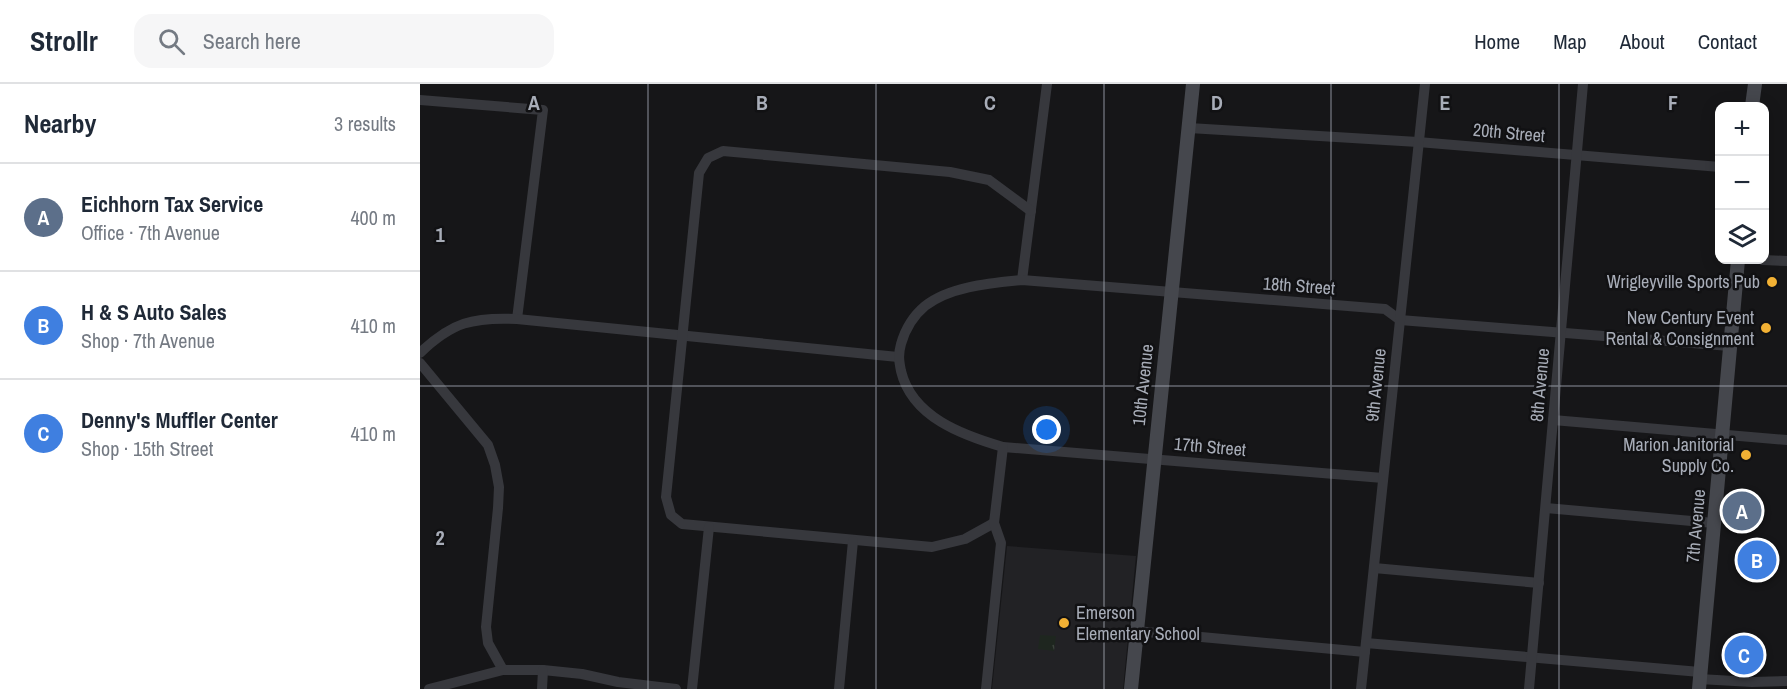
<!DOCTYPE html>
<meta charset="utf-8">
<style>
:root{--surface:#fff;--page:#f6f6f7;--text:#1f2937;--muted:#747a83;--line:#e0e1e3;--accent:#b45309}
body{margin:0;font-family:"Archivo Narrow",sans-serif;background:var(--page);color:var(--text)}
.controls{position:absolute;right:18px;top:18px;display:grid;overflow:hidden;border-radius:12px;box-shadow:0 3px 15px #0003}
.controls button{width:54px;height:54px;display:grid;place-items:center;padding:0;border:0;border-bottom:2px solid var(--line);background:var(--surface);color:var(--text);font:30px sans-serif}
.you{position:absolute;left:627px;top:346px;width:21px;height:21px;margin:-15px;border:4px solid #fff;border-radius:50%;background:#1a73e8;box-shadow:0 0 0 9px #1a73e833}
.badge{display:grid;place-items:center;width:39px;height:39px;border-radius:50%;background:var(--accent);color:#fff;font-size:20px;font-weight:700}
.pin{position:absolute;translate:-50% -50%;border:3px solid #fff;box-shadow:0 2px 6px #0006}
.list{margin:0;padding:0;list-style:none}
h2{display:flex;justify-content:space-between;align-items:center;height:78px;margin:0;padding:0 24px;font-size:26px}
h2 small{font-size:20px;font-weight:400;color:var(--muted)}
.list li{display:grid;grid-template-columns:39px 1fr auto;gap:18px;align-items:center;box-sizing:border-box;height:108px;padding:0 24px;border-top:2px solid var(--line)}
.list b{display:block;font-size:22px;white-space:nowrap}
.list p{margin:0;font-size:20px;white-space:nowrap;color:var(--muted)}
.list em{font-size:20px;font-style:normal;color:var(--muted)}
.icon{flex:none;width:33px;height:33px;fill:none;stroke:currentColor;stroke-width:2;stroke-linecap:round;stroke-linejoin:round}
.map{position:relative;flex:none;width:1367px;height:605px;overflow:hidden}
header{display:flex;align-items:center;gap:36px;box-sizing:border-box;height:84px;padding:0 30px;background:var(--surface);border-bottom:2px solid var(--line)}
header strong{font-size:28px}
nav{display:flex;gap:33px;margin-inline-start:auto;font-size:21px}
.search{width:420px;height:54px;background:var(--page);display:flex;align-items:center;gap:15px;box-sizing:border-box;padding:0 21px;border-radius:18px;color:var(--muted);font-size:22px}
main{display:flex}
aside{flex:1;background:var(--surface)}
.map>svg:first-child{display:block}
.built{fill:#222225}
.grass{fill:url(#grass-tufts)}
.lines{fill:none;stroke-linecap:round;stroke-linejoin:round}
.street{stroke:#37383d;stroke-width:10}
.secondary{stroke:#45474d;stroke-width:14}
.grid{fill:none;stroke:#a8adb8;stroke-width:1.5;stroke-opacity:0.55}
.poi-dot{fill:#f2b134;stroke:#111113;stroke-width:2}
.labels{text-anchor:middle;stroke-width:5;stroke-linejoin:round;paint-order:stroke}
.street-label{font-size:18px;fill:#a8adb8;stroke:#111113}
.poi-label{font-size:18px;fill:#a8adb8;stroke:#111113;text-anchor:end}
.grid-label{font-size:20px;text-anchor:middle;font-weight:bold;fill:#a8adb8;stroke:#111113;stroke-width:5;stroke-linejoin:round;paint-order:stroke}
</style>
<header>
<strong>Strollr</strong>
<div class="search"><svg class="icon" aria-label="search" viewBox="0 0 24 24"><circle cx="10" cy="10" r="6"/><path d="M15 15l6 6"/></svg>Search here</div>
<nav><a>Home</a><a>Map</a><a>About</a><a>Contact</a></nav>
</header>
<main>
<aside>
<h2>Nearby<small>3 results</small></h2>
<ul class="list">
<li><span class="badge" style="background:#5c6f8a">A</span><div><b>Eichhorn Tax Service</b><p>Office · 7th Avenue</p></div><em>400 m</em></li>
<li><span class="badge" style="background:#3f7fe0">B</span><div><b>H &amp; S Auto Sales</b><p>Shop · 7th Avenue</p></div><em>410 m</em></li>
<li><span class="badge" style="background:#3f7fe0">C</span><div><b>Denny's Muffler Center</b><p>Shop · 15th Street</p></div><em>410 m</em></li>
</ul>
</aside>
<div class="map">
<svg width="1367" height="605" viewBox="0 0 1367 605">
<defs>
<pattern id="grass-tufts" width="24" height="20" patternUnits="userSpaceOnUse" patternTransform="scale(1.5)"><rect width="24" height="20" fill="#1e261f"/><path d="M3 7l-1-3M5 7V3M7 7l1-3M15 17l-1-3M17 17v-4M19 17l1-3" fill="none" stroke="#3c433d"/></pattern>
</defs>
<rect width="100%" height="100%" fill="#161618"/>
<path class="built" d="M587,462L716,472L703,605H572Z"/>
<path class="grass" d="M620,551L636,552L634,567L618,565Z"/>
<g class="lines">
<g class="street">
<path d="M0,16L123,26L97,235"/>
<path d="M769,44L998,58L1300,83"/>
<path d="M1343,176L1367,177"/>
<path d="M602,196L627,0"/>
<path d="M0,269C32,238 53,233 97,235L478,273"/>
<path d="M0,279L68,361L75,381L79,403L78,424L66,543L68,559L83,586"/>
<path d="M1133,336L1367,356"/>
<path d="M963,394L583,363C542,351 492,333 481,287C479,277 478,271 481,260C485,246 493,232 505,222C530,202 572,199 602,196L965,225L980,236L1310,262"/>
<path d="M1126,424L1294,439"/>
<path d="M574,439L545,455L512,463L262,440L251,431L246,413L279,89L288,74L303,67L530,88L569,96L611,127"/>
<path d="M954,484L1119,499"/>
<path d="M716,547L945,568"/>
<path d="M946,559L1280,588"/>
<path d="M1279,595L1332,598L1367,597"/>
<path d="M9,605L83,586H123L162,590L198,598L256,605"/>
<path d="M122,605L123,586"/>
<path d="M272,605L289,443"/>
<path d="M419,605L433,457"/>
<path d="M566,605L581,459L574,439L583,363"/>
<path d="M941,605L1005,0"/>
<path d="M1109,605L1163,0"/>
</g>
<g class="secondary">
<path d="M1332,22L1335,0"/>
<path d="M711,605L773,0"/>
<path d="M1279,605L1318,176"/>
</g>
</g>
<path class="grid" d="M228,0V605M456,0V605M684,0V605M911,0V605M1139,0V605M0,302H1367"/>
<g class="poi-dot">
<circle cx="1352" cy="198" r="6"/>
<circle cx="1346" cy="244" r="6"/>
<circle cx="1326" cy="371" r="6"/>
<circle cx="644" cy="539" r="6"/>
</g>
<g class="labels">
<g class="street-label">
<text transform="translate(1089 49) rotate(5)" y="6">20th Street</text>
<text transform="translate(879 202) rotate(4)" y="6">18th Street</text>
<text transform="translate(723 301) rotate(-84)" y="6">10th Avenue</text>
<text transform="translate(956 301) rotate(-84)" y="6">9th Avenue</text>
<text transform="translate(1120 301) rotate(-85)" y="6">8th Avenue</text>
<text transform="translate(790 363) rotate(5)" y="6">17th Street</text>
<text transform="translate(1276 442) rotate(-85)" y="6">7th Avenue</text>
</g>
<g class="poi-label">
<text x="1340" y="204">Wrigleyville Sports Pub</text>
<text x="1334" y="240">New Century Event<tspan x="1334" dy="21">Rental &amp; Consignment</tspan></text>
<text x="1314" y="367">Marion Janitorial<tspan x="1314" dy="21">Supply Co.</tspan></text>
<text x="656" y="535" text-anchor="start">Emerson<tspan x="656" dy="21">Elementary School</tspan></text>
</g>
</g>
<g class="grid-label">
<text x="114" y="26">A</text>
<text x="342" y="26">B</text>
<text x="570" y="26">C</text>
<text x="797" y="26">D</text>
<text x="1025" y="26">E</text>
<text x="1253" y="26">F</text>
<text x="20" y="158">1</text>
<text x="20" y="461">2</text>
</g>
</svg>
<div class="controls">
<button>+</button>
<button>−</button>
<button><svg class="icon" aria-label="layers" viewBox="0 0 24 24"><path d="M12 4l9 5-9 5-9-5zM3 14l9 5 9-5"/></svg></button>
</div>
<div class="you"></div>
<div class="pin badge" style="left:1322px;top:427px;background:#5c6f8a">A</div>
<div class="pin badge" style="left:1337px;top:476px;background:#3f7fe0">B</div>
<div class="pin badge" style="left:1324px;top:571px;background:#3f7fe0">C</div>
</div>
</main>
